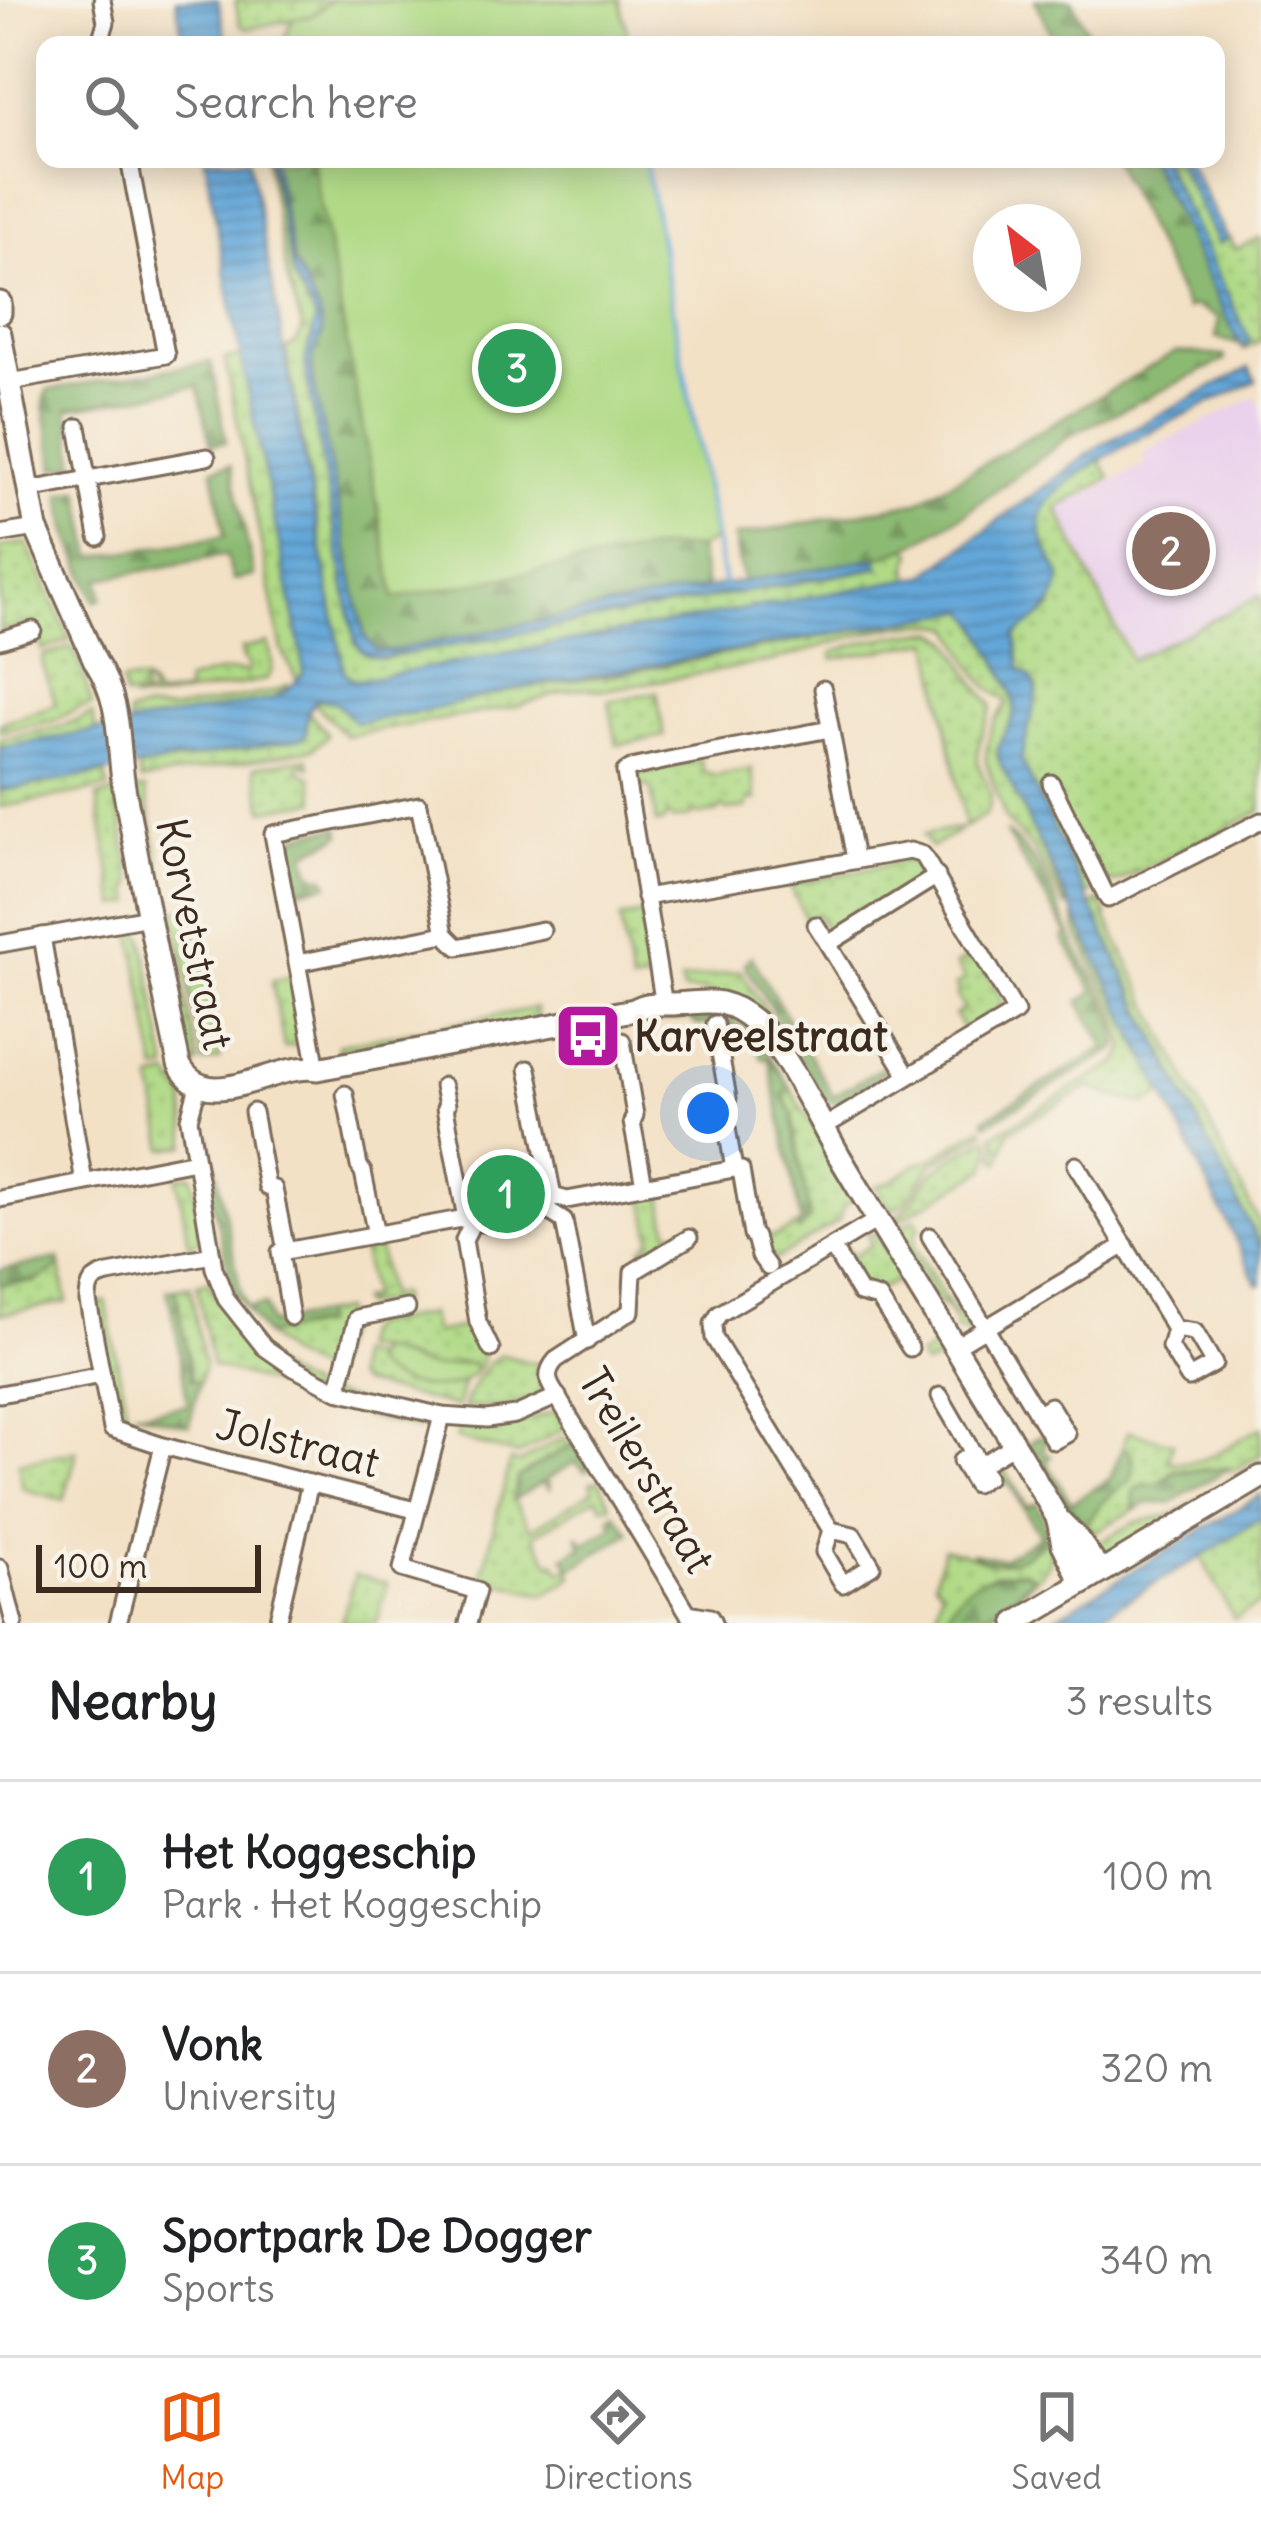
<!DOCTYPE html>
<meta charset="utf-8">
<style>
:root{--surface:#fff;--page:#f2f2f2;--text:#202124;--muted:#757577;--line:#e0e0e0;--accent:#ea580c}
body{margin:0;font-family:Delius,sans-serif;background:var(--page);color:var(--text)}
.compass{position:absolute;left:973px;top:204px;width:108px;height:108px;border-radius:50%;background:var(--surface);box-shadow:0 6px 30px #0003;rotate:329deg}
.scale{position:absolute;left:36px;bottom:30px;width:225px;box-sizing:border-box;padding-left:12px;border:6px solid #3b2a1e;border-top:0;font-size:33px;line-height:42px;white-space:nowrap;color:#3b2a1e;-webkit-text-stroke:9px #f7f3e8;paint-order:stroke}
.you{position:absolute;left:708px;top:1113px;width:42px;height:42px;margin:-30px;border:9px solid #fff;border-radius:50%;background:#1a73e8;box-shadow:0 0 0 18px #1a73e833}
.badge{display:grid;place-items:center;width:78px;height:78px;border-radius:50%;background:var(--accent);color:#fff;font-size:39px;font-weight:700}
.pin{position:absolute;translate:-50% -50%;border:6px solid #fff;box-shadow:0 3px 12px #0006}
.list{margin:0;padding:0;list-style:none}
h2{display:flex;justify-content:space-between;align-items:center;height:156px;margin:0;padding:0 48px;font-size:51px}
h2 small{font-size:39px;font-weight:400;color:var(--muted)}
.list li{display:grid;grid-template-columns:78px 1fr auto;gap:36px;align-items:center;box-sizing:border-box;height:192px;padding:0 48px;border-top:3px solid var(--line)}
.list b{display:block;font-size:45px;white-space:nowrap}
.list p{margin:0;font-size:39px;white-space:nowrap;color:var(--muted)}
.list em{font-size:39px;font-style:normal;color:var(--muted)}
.icon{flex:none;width:66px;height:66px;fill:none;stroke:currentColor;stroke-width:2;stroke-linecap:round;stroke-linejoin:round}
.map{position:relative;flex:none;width:1261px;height:1623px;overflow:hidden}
.search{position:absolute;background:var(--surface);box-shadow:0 6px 30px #0003;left:36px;right:36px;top:36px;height:132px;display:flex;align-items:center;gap:30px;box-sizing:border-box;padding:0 42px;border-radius:24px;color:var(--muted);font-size:45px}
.sheet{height:732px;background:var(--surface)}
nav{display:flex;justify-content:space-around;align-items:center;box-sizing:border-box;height:168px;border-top:3px solid var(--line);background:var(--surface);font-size:33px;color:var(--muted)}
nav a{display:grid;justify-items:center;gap:6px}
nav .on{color:var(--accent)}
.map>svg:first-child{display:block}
.built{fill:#ead1ec}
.grass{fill:url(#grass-dots);stroke:#768252;stroke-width:3}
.forest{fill:url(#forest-firs);stroke:#647248;stroke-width:3}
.wetland{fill:url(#wetland-marsh);stroke:#768252;stroke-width:3}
.garden{fill:#b0da86;stroke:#768252;stroke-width:3}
.water{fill:url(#water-rules);stroke:#50687c;stroke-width:3}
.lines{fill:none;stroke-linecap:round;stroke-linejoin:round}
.stream{stroke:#64a7d9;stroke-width:4.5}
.street-casing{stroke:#7b6a59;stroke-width:21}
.secondary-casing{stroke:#7b6a59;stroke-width:27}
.street{stroke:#fff;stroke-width:15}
.secondary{stroke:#fff;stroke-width:21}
.labels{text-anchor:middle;stroke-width:9;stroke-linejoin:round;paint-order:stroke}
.street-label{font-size:42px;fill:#3b2a1e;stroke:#f7f3e8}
.poi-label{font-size:42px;font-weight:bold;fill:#3b2a1e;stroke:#f7f3e8;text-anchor:start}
</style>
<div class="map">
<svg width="1261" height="1623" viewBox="0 0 1261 1623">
<defs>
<pattern id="grass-dots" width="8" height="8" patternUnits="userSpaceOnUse" patternTransform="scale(3)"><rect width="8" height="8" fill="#b0da86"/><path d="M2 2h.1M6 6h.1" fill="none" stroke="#98bb73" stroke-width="1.8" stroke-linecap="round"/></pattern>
<pattern id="forest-firs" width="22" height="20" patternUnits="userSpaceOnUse" patternTransform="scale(3)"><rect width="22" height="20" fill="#8cba73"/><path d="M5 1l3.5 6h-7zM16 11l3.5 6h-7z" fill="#74975e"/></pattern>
<pattern id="wetland-marsh" width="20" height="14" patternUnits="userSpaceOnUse" patternTransform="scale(3)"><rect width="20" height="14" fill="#b0da86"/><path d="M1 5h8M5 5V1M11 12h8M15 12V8" fill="none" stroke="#98bb73"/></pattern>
<pattern id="water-rules" width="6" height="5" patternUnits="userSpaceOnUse" patternTransform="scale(3)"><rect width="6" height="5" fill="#64a7d9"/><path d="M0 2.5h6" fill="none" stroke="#5488af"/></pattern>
</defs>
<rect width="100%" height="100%" fill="#f7f3e8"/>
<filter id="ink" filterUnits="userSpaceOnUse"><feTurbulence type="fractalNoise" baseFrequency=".00833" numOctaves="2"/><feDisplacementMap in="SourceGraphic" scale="24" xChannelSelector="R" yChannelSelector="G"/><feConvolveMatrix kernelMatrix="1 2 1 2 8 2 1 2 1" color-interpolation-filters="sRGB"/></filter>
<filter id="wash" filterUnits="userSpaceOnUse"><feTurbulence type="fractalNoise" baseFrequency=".004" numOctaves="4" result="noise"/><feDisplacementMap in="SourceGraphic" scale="48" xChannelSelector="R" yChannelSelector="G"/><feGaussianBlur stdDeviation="2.7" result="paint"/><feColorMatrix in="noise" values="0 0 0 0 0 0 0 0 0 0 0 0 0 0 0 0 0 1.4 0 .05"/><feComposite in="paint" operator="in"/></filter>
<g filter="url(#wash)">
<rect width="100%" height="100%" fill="#f3e1c6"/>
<path class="built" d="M1255,397L1261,408V594L1133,658L1059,508L1146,464L1142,453Z"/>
<g class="grass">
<path d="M235,0H332L311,16L247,29L240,25Z"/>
<path d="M266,159H269L294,278L316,319L314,334L308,345L307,378L355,640C363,654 368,657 384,658L878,568L877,558L909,547L913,554L908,564L909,579L368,679C356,681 351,681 344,671L286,349L297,342L303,329L288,281Z"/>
<path d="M1161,159H1176L1218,243L1230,238L1236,249L1261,238V341L1243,350L1240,345L1244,346L1250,340Z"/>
<path d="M241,356L302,655L303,674L298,682L282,650L225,359Z"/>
<path d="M1100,459L1110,478L1057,508L1131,660L1261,596V811L1121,880L1113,883L1107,881L1087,896L1021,760L1037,695V686L1020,670L1016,634L1051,609L1061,577C1055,562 1043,547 1040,531C1035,498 1076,475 1100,459Z"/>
<path d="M27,543L70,640L42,650L34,622L0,632V547Z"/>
<path d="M967,610L975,619C985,638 1016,690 1014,710C1013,727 998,737 997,755L1069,906L1066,907L1033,849L1006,820L986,762C985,744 993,718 1006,706V699C978,688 966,653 953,628C910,611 816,651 771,661C716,672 660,680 604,690L582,688L561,692L519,706L346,736L313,702C331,691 344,711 356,723L425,711L516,689L606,676Z"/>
<path d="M938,632L950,640L973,680L992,705C989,722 977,739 978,756C978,782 1001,787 985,815L931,848L923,835L962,828L965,825L931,641L833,659L832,653C858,641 909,631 938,632Z"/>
<path d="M268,643C271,656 277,671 265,680L156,700H131L151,697L148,685L142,686L144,695L125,697L121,682C143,681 147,677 156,697L187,692L185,682C205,676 228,668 248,672L249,666L243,658L241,649Z"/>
<path d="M72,647L82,669L92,705L79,708L53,721L0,731V723L56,704L42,663L43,656Z"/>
<path d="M657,692L664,736L617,745L609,701Z"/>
<path d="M308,711L327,733L326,737L312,749L141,781L138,768L300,739Z"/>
<path d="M92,714L96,731L0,748V739L57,728Z"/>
<path d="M308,758L310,767L300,764L298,770L312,777L316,801L264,810L255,767Z"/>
<path d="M701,760L703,771L714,776L752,769L756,800H748L746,808L727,810L723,806L718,812L699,815L694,811L691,817L672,820L667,815L663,822L656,823L651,788L647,786L630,788L633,778L638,773Z"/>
<path d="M104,773L108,788L0,807V791Z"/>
<path d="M145,789L168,905L156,906L135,790Z"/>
<path d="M116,793L133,885L130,886L133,903L117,906L97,797Z"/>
<path d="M910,860L922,878L829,937L817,914L806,920L790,885Z"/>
<path d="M1100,900L1107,914L1105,916L1261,1227V1248L1091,905Z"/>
<path d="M192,907L220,1059L203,1063L175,911Z"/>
<path d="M169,912L198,1064L193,1066L190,1064L157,914Z"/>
<path d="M642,914L649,951L646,952L650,980L632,984L620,919Z"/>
<path d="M1074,915L1163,1094L1146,1104L1109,1095L1091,1087L1009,1131L1000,1162L994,1157L998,1144L993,1135L1112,1066L1119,1061L1125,1049L1116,1013L1077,932Z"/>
<path d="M131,927L138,929L143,937L168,1069L157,1071Z"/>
<path d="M975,954L1002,999C1000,1009 997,1013 988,1018L986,1016L964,1030L955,1015L964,1009L956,996L959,993L955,986L965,980L956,965Z"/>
<path d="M741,971L778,1032L709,992L683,991L681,981Z"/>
<path d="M292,976L304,1044L284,1047L272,981Z"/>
<path d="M536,1008L537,1016L519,1023L339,1054L338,1045Z"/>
<path d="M170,1076L185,1098L187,1145L165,1149L152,1080Z"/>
<path d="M790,1088L855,1199L844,1206L839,1221L771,1262L758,1240L779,1235L795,1227L799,1230L809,1213L794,1131L793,1114L783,1096Z"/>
<path d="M982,1127L985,1132L932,1164L907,1201L891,1211L876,1186L892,1181L917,1164L932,1159Z"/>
<path d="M988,1138L992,1144L986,1169L898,1221L895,1217C914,1205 915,1195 928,1178C944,1160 968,1149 988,1138Z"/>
<path d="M192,1175L201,1231V1237L190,1248L177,1177Z"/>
<path d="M530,1178L539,1191L531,1204C510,1212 490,1216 471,1202L470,1198L480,1187Z"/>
<path d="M661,1191L669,1232L679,1231L680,1233L645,1253L642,1248L647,1247V1243L652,1241L644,1194Z"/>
<path d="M915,1219L920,1228L916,1230L914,1247L955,1315L963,1318L966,1323L973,1319L972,1328L965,1333L956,1330L954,1328L957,1325L944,1304L940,1305L896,1230Z"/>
<path d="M867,1233H875L952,1362L949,1364L938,1361L924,1366L919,1357L931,1350L933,1342L896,1281L877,1290L861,1286L842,1253L845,1247L853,1256L871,1245Z"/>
<path d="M378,1244L388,1296L399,1294L400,1301L387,1307L386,1301L362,1306L360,1300L371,1297L362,1247Z"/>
<path d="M60,1266L67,1302L0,1314V1284L35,1282Z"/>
<path d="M209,1282C231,1333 262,1366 312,1389L309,1395L212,1366L197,1285Z"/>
<path d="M190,1286L204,1365L200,1381H192L176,1289Z"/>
<path d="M106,1302L127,1413L117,1416L96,1303Z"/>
<path d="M342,1310L345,1321L333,1365L327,1369L321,1367L318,1372L288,1356L265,1335L321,1325V1314Z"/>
<path d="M430,1314L434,1333L476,1325L483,1361L476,1371L473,1364L458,1362L446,1367H429L386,1352L359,1349L362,1334L368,1326Z"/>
<path d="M356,1354L371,1358L372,1365C401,1381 429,1392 463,1383L457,1407L361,1384L354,1378Z"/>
<path d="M502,1355L541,1365C538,1376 544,1386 539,1396L504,1407L464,1408C469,1391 485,1362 502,1355Z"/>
<path d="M322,1392L421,1419L419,1430L318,1403Z"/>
<path d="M554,1412L562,1415L568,1426L519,1455L456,1439L459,1427L508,1426Z"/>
<path d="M1261,1428V1454L1234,1470H1175L1156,1486L1143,1485L1134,1490V1510L1095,1532L1086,1524L1102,1502L1117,1488L1131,1452L1122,1449L1128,1431L1173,1443L1168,1461C1210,1468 1226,1444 1261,1428Z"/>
<path d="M564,1437L569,1446L518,1477L513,1499L531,1529L593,1491L591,1482L599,1480L611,1505L603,1507L597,1497L534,1535L551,1564L555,1562L561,1572L568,1568L573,1577L545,1595L482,1578L510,1461L520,1463Z"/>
<path d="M77,1451L64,1500L23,1489L18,1463Z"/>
<path d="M1261,1462V1469L1121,1550L1111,1554L1090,1547L1136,1522L1171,1515L1183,1509Z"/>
<path d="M1261,1518V1603L1234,1619L1201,1557Z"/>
<path d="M1046,1539L1051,1554L1048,1565L1014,1600L974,1623H969L1014,1596L1024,1571L993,1574L944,1618L943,1623H935L941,1589L935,1581L943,1548C988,1558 1005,1578 1046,1539Z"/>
<path d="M355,1575L387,1583L377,1623H341Z"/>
</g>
<g class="forest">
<path d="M1035,0H1072L1094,45H1057Z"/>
<path d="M273,159H312L395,598L424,591L639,229L706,588L390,651H376L364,635L312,374V359L322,335L321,323L318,311L294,263Z"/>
<path d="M1113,159H1149L1240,345L1216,338L1219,318L1194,306L1187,309Z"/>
<path d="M1176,352L1224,356L1225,360L1074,433L964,514L909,547L877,558L743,582L734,537L917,502Z"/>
<path d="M211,362L226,442L211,445L198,386L68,409L76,465L55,468L44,404L47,390Z"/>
<path d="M231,465L254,576L233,580L226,555L99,579L102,599L95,601L67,529L61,494L80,490L93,557L225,536L213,469Z"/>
<path d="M340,827L341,834C333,843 317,844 306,854L310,870L318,877H324L329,884L300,889L293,851L282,852C290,831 319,831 340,827Z"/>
<path d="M1005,832C1044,859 1058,909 1077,949C1092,980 1116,1008 1118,1043L1117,1048L987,1124L984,1119L1106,1047L1079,1002L1094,992L1063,938L1068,934Z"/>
<path d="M751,956L833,1096L886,1065L883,1074L836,1103L826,1101L745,964Z"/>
<path d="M696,1010C750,1019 763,1044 790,1088L783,1096L793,1114L794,1131L809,1213V1220L799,1230L795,1227L801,1222L769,1059H763L749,1037L723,1041L718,1022L697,1025L689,1018L658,1022L657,1017Z"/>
<path d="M209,1136L240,1288L247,1308L265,1305L270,1324L321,1314L322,1324L265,1335L233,1291L199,1138Z"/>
<path d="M59,1259L60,1266C39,1285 26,1280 0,1284V1270Z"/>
<path d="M176,1289L191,1380L200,1381L189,1426L134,1411L143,1412L188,1405L175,1323L167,1290Z"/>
<path d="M1041,1436L1046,1442L1043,1450L1051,1457L1046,1461L1071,1503L1110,1479L1122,1449H1127C1137,1457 1134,1471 1130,1482C1110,1492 1099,1506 1086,1524L1066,1506L1030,1442Z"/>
<path d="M576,1443L589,1468L585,1471L575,1462L547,1479L550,1490L543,1482L513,1500L518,1477Z"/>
<path d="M999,1460L1027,1507L1036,1503L1042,1516L1046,1539C1025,1559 996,1573 971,1553L1002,1559L1040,1536L1009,1484L1004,1485L999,1478L989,1474L988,1465Z"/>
<path d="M1230,1468L1170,1503H1148L1134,1510V1490C1148,1483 1163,1489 1171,1472Z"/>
<path d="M615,1513L630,1533L571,1569L564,1557L582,1546L577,1535L586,1543L614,1526L610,1518Z"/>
<path d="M1024,1571L1033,1576C1008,1604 981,1623 943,1623C961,1580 982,1576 1024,1571Z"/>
</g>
<path class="wetland" d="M287,685L289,688L272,699L130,725L128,714L145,710L171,711L275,691Z"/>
<g class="garden">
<path d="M332,0H620L630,45H285L284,39L293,19L311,16Z"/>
<path d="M312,159H645L715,540L699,548H661L395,598Z"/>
<path d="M380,1351C397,1355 413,1365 431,1367C446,1369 458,1360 473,1364L476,1371C454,1398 394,1389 372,1365L374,1353Z"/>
</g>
<g class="water">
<path d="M176,0H218L227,45H184Z"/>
<path d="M205,159H249L344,671L349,678L355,681L924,576L1099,446L1249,368L1256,381C1213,402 1049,472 1041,517C1037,539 1053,558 1061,577C1056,610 1041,616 1016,635L1020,670C1032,674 1036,683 1037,695L1021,760L1129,985L1261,1248V1284L1258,1285L1001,765C989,736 1020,728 1014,700C1009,678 986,640 975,619L967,610L516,689L425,711L356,723L335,702L317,699L308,711L306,735L300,739L0,791V748L272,699L287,690L303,674L302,655L235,328Z"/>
<path d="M269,159H273L294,263L318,311L321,323L322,335L312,359V374L364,635L376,650L390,651L706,588L877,558L879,567L384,658C368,657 363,654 355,641L307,378L305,362L316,319L294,279Z"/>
<path d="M1149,159H1161L1250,340L1247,345H1240Z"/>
<path d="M1176,159H1187L1227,239L1218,244Z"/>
<path d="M1261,1495V1518L1201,1557L1087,1623H1045Z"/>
</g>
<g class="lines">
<path class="stream" d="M645,159L724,585"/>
</g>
</g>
<g filter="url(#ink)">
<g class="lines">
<g class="street-casing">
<g id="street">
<path d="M99,45L106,22L102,0"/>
<path d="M10,382L166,355L129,159"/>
<path d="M78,427L98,537"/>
<path d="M29,490L207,457"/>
<path d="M0,534L36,528"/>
<path d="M0,640L33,630"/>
<path d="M823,689L855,859"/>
<path d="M1051,783L1108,899L1261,821"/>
<path d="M645,897L910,851L923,855L1016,1012L822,1128"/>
<path d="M816,925L828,944"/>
<path d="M445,934L458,947L542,930"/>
<path d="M42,936L84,1182"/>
<path d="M0,944L149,917"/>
<path d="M297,963L445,934L419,805L273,834L317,1069"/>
<path d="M664,1005L625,772L631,768L673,759L830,729"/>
<path d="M715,1024L728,1098L723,1105L734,1169L741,1170L752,1235L755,1237L760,1256L768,1267"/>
<path d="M622,1041L635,1115L632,1122L644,1185"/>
<path d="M528,1069L553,1196"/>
<path d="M908,1076L828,944L937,876"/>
<path d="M198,1086L189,1119L214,1268L226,1299L264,1347L294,1368L338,1391L442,1416L487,1419L515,1415L558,1396"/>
<path d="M443,1086L447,1105L445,1108L466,1218"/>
<path d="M345,1094L359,1166L363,1172L376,1235"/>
<path d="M253,1112L267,1187L274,1189L286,1251"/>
<path d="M1076,1165L1175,1329L1170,1347L1189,1378L1214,1364L1195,1332L1175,1329"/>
<path d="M0,1199L195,1161"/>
<path d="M545,1209L553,1196L567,1200L734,1169"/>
<path d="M930,1236L1054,1441L1067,1434L1050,1406L1037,1414"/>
<path d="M689,1238L633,1272L631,1311L556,1360C548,1369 546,1377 552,1388L688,1613L710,1617L713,1623"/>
<path d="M832,1247L860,1293L879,1298L910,1348"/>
<path d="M212,1255L108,1274C92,1278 88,1284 88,1301L112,1429L163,1446L415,1510"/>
<path d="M291,1317L280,1252L466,1218L473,1221"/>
<path d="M954,1347L1125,1245"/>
<path d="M491,1349L478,1322L464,1240L473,1221C501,1228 521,1226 545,1209L564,1221L587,1341"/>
<path d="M338,1391L357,1318L407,1308"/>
<path d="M0,1394L102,1375"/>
<path d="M940,1396L987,1477L975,1484L961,1461L974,1453"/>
<path d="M442,1416L402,1569L477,1591L468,1623"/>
<path d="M982,1464L1014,1445"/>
<path d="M831,1530L824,1552L843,1584L872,1566L853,1535L831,1530L714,1338L713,1324L719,1314L877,1220"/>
<path d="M0,1568L14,1623"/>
<path d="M118,1623L163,1446"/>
<path d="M277,1623L310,1483"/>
</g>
</g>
<g class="secondary-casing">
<g id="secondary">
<path d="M0,303V313"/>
<path d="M0,334L36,528L95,661C124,706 116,744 125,793C142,884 160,974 179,1064C206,1119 275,1061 317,1069L634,1010C647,1003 654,1004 668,1004C706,1004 720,993 754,1021C785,1046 819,1122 841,1159C913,1280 988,1398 1058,1519L1076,1537L1101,1572"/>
<path d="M1058,1520L1063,1544L1082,1583"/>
<path d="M1016,1623L1261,1477"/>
</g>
</g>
<use href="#street" class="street"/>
<use href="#secondary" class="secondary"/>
</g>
</g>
<defs>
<g id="bus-square" transform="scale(3.45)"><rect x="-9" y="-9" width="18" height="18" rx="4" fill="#b5179e" stroke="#f7f3e8"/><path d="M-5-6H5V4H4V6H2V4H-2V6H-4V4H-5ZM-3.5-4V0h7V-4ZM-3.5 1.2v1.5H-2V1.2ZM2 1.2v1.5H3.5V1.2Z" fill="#fff"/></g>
</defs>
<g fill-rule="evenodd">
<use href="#bus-square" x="588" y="1036"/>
</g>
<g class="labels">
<g class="street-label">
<text transform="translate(195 934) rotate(78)" y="15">Korvetstraat</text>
<text transform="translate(298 1443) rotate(14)" y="15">Jolstraat</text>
<text transform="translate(647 1470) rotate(60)" y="15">Treilerstraat</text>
</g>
<g class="poi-label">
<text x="634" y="1051">Karveelstraat</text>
</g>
</g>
</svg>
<svg class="compass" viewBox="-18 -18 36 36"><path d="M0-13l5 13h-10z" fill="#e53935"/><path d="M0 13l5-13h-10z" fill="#757577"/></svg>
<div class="scale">100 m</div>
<div class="you"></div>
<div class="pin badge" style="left:506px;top:1194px;background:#2e9e5b">1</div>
<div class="pin badge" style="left:1171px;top:551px;background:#8d6e63">2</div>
<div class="pin badge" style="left:517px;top:368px;background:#2e9e5b">3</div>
<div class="search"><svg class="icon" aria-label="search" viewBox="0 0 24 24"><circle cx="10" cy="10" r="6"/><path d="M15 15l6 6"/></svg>Search here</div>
</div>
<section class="sheet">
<h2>Nearby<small>3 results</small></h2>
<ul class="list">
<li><span class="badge" style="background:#2e9e5b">1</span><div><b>Het Koggeschip</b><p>Park · Het Koggeschip</p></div><em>100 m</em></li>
<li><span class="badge" style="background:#8d6e63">2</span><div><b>Vonk</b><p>University</p></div><em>320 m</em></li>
<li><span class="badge" style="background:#2e9e5b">3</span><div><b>Sportpark De Dogger</b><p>Sports</p></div><em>340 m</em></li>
</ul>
</section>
<nav>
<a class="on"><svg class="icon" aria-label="map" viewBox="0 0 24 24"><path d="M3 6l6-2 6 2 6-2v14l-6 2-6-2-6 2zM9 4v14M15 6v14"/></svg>Map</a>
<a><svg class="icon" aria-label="directions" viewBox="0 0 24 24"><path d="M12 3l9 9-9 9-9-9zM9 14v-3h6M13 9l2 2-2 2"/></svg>Directions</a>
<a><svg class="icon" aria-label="saved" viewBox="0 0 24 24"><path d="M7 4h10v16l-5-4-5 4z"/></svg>Saved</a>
</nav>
